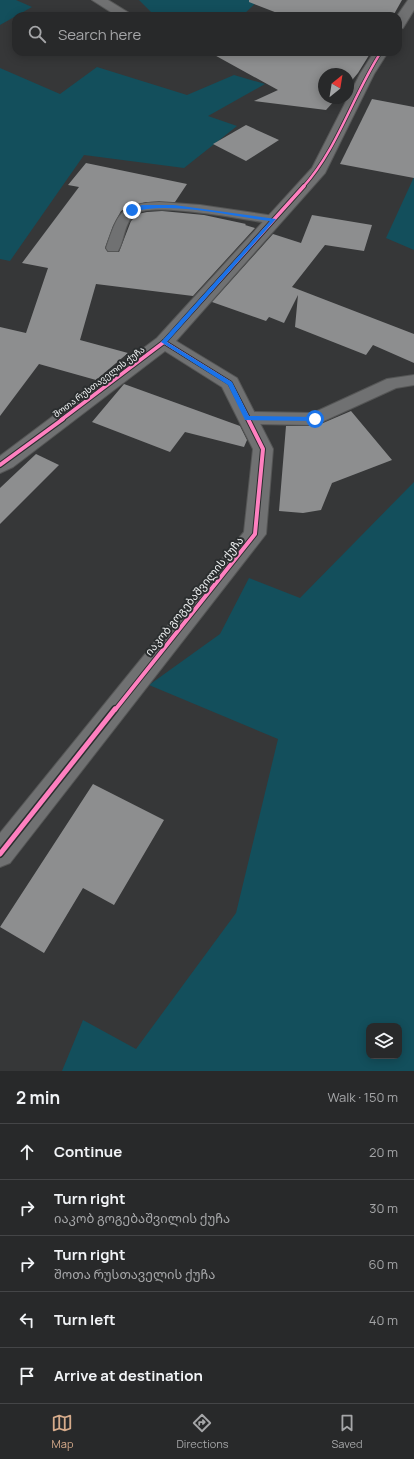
<!DOCTYPE html>
<meta charset="utf-8">
<style>
:root{--surface:#28292a;--page:#343536;--text:#f1f3f6;--muted:#a5a6a8;--line:#444547;--accent:#d6ab8b}
body{margin:0;font-family:Manrope,"Noto Sans Georgian",sans-serif;background:var(--page);color:var(--text)}
.controls{position:absolute;right:12px;bottom:12px;display:grid;overflow:hidden;border-radius:8px;box-shadow:0 2px 10px #0003}
.controls button{width:36px;height:36px;display:grid;place-items:center;padding:0;border:0;border-bottom:1px solid var(--line);background:var(--surface);color:var(--text);font:20px sans-serif}
.compass{position:absolute;left:318px;top:68px;width:36px;height:36px;border-radius:50%;background:var(--surface);box-shadow:0 2px 10px #0003;rotate:30deg}
.stop{position:absolute;width:12px;height:12px;margin:-9px;border:3px solid #1a73e8;border-radius:50%;background:#fff}
.stop.end{background:#1a73e8;border-color:#fff;box-shadow:0 1px 4px #0008}
.list{margin:0;padding:0;list-style:none}
h2{display:flex;justify-content:space-between;align-items:center;height:52px;margin:0;padding:0 16px;font-size:17px}
h2 small{font-size:13px;font-weight:400;color:var(--muted)}
.list li{display:grid;grid-template-columns:26px 1fr auto;gap:12px;align-items:center;box-sizing:border-box;height:56px;padding:0 16px;border-top:1px solid var(--line)}
.list b{display:block;font-size:15px;white-space:nowrap}
.list p{margin:0;font-size:13px;white-space:nowrap;color:var(--muted)}
.list em{font-size:13px;font-style:normal;color:var(--muted)}
.icon{flex:none;width:22px;height:22px;fill:none;stroke:currentColor;stroke-width:2;stroke-linecap:round;stroke-linejoin:round}
.map{position:relative;flex:none;width:414px;height:1071px;overflow:hidden}
.search{position:absolute;background:var(--surface);box-shadow:0 2px 10px #0003;left:12px;right:12px;top:12px;height:44px;display:flex;align-items:center;gap:10px;box-sizing:border-box;padding:0 14px;border-radius:12px;color:var(--muted);font-size:15px}
.sheet{height:332px;background:var(--surface)}
nav{display:flex;justify-content:space-around;align-items:center;box-sizing:border-box;height:56px;border-top:1px solid var(--line);background:var(--surface);font-size:11px;color:var(--muted)}
nav a{display:grid;justify-items:center;gap:2px}
nav .on{color:var(--accent)}
.map>svg:first-child{display:block}
.green{fill:#134f5c;fill-rule:evenodd}
.building{fill:#8d8e8f}
.lines{fill:none;stroke-linecap:round;stroke-linejoin:round}
.service-casing{stroke:#555656;stroke-width:2}
.minor-casing{stroke:#555656;stroke-width:2}
.service{fill:#707172;fill-rule:evenodd}
.minor{fill:#707172;fill-rule:evenodd}
.cycleway-far3-casing{stroke:#2b2e2f;stroke-width:4}
.cycleway-far2-casing{stroke:#2b2e2f;stroke-width:5.5}
.cycleway-far1-casing{stroke:#2b2e2f;stroke-width:6}
.cycleway-casing{stroke:#2b2e2f;stroke-width:8}
.cycleway-far3{stroke:#ff80c0;stroke-width:2.5}
.cycleway-far2{stroke:#ff80c0;stroke-width:3.5}
.cycleway-far1{stroke:#ff80c0;stroke-width:4}
.cycleway{stroke:#ff80c0;stroke-width:5}
.route{fill:#1a73e8}
.labels{text-anchor:middle;stroke-width:4;stroke-linejoin:round;paint-order:stroke}
.far-street-label{font-size:9px;fill:#f0f2f3;stroke:#2b2e2f}
.street-label{font-size:11px;fill:#f0f2f3;stroke:#2b2e2f}
</style>
<div class="map">
<svg width="414" height="1071" viewBox="0 0 414 1071">
<rect width="100%" height="100%" fill="#363738"/>
<g class="green">
<path d="M0,0H16L32,7L0,25Z"/>
<path d="M139,0H259L242,16H155Z"/>
<path d="M97,67L187,95L234,75L265,84L208,116L237,126L184,168L84,155L10,261L0,259V68L60,94Z"/>
<path d="M414,177V250L386,238Z"/>
<path d="M414,482V1071H62L83,1020L136,1049L236,913L278,739L149,685L220,634L249,578L300,598ZM369,1026H399V1056H369Z"/>
</g>
<g class="building">
<path d="M249,0H402L393,16H285L249,2Z"/>
<path d="M209,52H371L358,73L348,85V74H324V98H337L326,110L254,101L278,90Z"/>
<path d="M372,99L414,107V178L340,164Z"/>
<path d="M246,125L279,140L246,161L213,144Z"/>
<path d="M86,163L187,184L175,202H146L128,207L121,211L113,226L105,248L108,252H119L131,221L138,214L147,212L162,211L204,215L246,224L245,225L255,228L193,296L96,284L80,340L128,353L96,380L39,364L0,416V327L26,333L48,268L22,263L79,187L68,185Z"/>
<path d="M312,215L372,225L364,251L325,245L292,287L414,334V363L373,345L366,355L295,327L298,295L284,323L269,317L266,321L212,302L273,234L301,243Z"/>
<path d="M124,384L240,426L247,440L244,447L185,432L170,452L92,422Z"/>
<path d="M351,411L392,460L332,483L321,510L303,513L279,511L286,426H316Z"/>
<path d="M36,454L59,465L0,524V488Z"/>
<path d="M93,784L164,820L114,905L83,888L44,953L0,927Z"/>
</g>
<g class="lines">
<g class="service-casing">
<g id="service">
<path d="M159,202L200,205L274,216L279,217L281,220L279,223L274,224C249,220 155,202 137,213C124,220 125,240 118,251H108L106,248C118,213 120,204 159,202Z"/>
<path d="M414,375V385L396,388L315,425L247,424L241,422L239,418L241,414L247,412L313,413L387,379Z"/>
</g>
</g>
<g class="minor-casing">
<g id="minor">
<path d="M92,0H108L134,16H117Z"/>
<path d="M408,0H414V10L403,28L398,29L397,16Z"/>
<path d="M374,52H388L374,74L325,173L176,341L237,378L273,449L266,534L10,863L0,867V833L244,532L253,449L222,387L165,351L13,467L0,473V456L157,338L312,168L360,74Z"/>
</g>
</g>
<use href="#service" class="service"/>
<use href="#minor" class="minor"/>
<g class="cycleway-far3-casing">
<path id="cycleway-far3" d="M303,187C337,150 353,95 381,52"/>
</g>
<g class="cycleway-far2-casing">
<g id="cycleway-far2">
<path d="M164,342L230,383L249,420"/>
<path d="M61,420L164,342L304,186"/>
</g>
</g>
<g class="cycleway-far1-casing">
<g id="cycleway-far1">
<path d="M0,465L63,419"/>
<path d="M115,710L255,534L263,449L248,419"/>
</g>
</g>
<g class="cycleway-casing">
<path id="cycleway" d="M0,854L115,709"/>
</g>
<use href="#cycleway-far3" class="cycleway-far3"/>
<use href="#cycleway-far2" class="cycleway-far2"/>
<use href="#cycleway-far1" class="cycleway-far1"/>
<use href="#cycleway" class="cycleway"/>
</g>
<path class="route" d="M142,205H174L276,219L167,342L232,382L249,416L315,417L318,419L317,421L245,420L228,385L161,342L270,221C231,216 168,201 132,212L129,210Z"/>
<g class="labels">
<g class="far-street-label">
<text transform="translate(99 382) rotate(-37)" y="3">შოთა რუსთაველის ქუჩა</text>
</g>
<g class="street-label">
<text transform="translate(194 596) rotate(-51)" y="4">იაკობ გოგებაშვილის ქუჩა</text>
</g>
</g>
</svg>
<div class="controls">
<button><svg class="icon" aria-label="layers" viewBox="0 0 24 24"><path d="M12 4l9 5-9 5-9-5zM3 14l9 5 9-5"/></svg></button>
</div>
<svg class="compass" viewBox="-18 -18 36 36"><path d="M0-13l5 13h-10z" fill="#e53935"/><path d="M0 13l5-13h-10z" fill="#a5a6a8"/></svg>
<div class="stop" style="left:315px;top:419px"></div>
<div class="stop end" style="left:132px;top:210px"></div>
<div class="search"><svg class="icon" aria-label="search" viewBox="0 0 24 24"><circle cx="10" cy="10" r="6"/><path d="M15 15l6 6"/></svg>Search here</div>
</div>
<section class="sheet">
<h2>2 min<small>Walk · 150 m</small></h2>
<ul class="list">
<li><svg class="icon" aria-label="ahead" viewBox="0 0 24 24"><path d="M12 20V5M6 11l6-6 6 6"/></svg><div><b>Continue</b></div><em>20 m</em></li>
<li><svg class="icon" aria-label="right" viewBox="0 0 24 24"><path d="M7 20v-9h11M14 6l5 5-5 5"/></svg><div><b>Turn right</b><p>იაკობ გოგებაშვილის ქუჩა</p></div><em>30 m</em></li>
<li><svg class="icon" aria-label="right" viewBox="0 0 24 24"><path d="M7 20v-9h11M14 6l5 5-5 5"/></svg><div><b>Turn right</b><p>შოთა რუსთაველის ქუჩა</p></div><em>60 m</em></li>
<li><svg class="icon" aria-label="left" viewBox="0 0 24 24"><path d="M17 20v-9H6M10 6l-5 5 5 5"/></svg><div><b>Turn left</b></div><em>40 m</em></li>
<li><svg class="icon" aria-label="arrive" viewBox="0 0 24 24"><path d="M6 21V4h12l-3 4 3 4H6"/></svg><div><b>Arrive at destination</b></div></li>
</ul>
</section>
<nav>
<a class="on"><svg class="icon" aria-label="map" viewBox="0 0 24 24"><path d="M3 6l6-2 6 2 6-2v14l-6 2-6-2-6 2zM9 4v14M15 6v14"/></svg>Map</a>
<a><svg class="icon" aria-label="directions" viewBox="0 0 24 24"><path d="M12 3l9 9-9 9-9-9zM9 14v-3h6M13 9l2 2-2 2"/></svg>Directions</a>
<a><svg class="icon" aria-label="saved" viewBox="0 0 24 24"><path d="M7 4h10v16l-5-4-5 4z"/></svg>Saved</a>
</nav>
